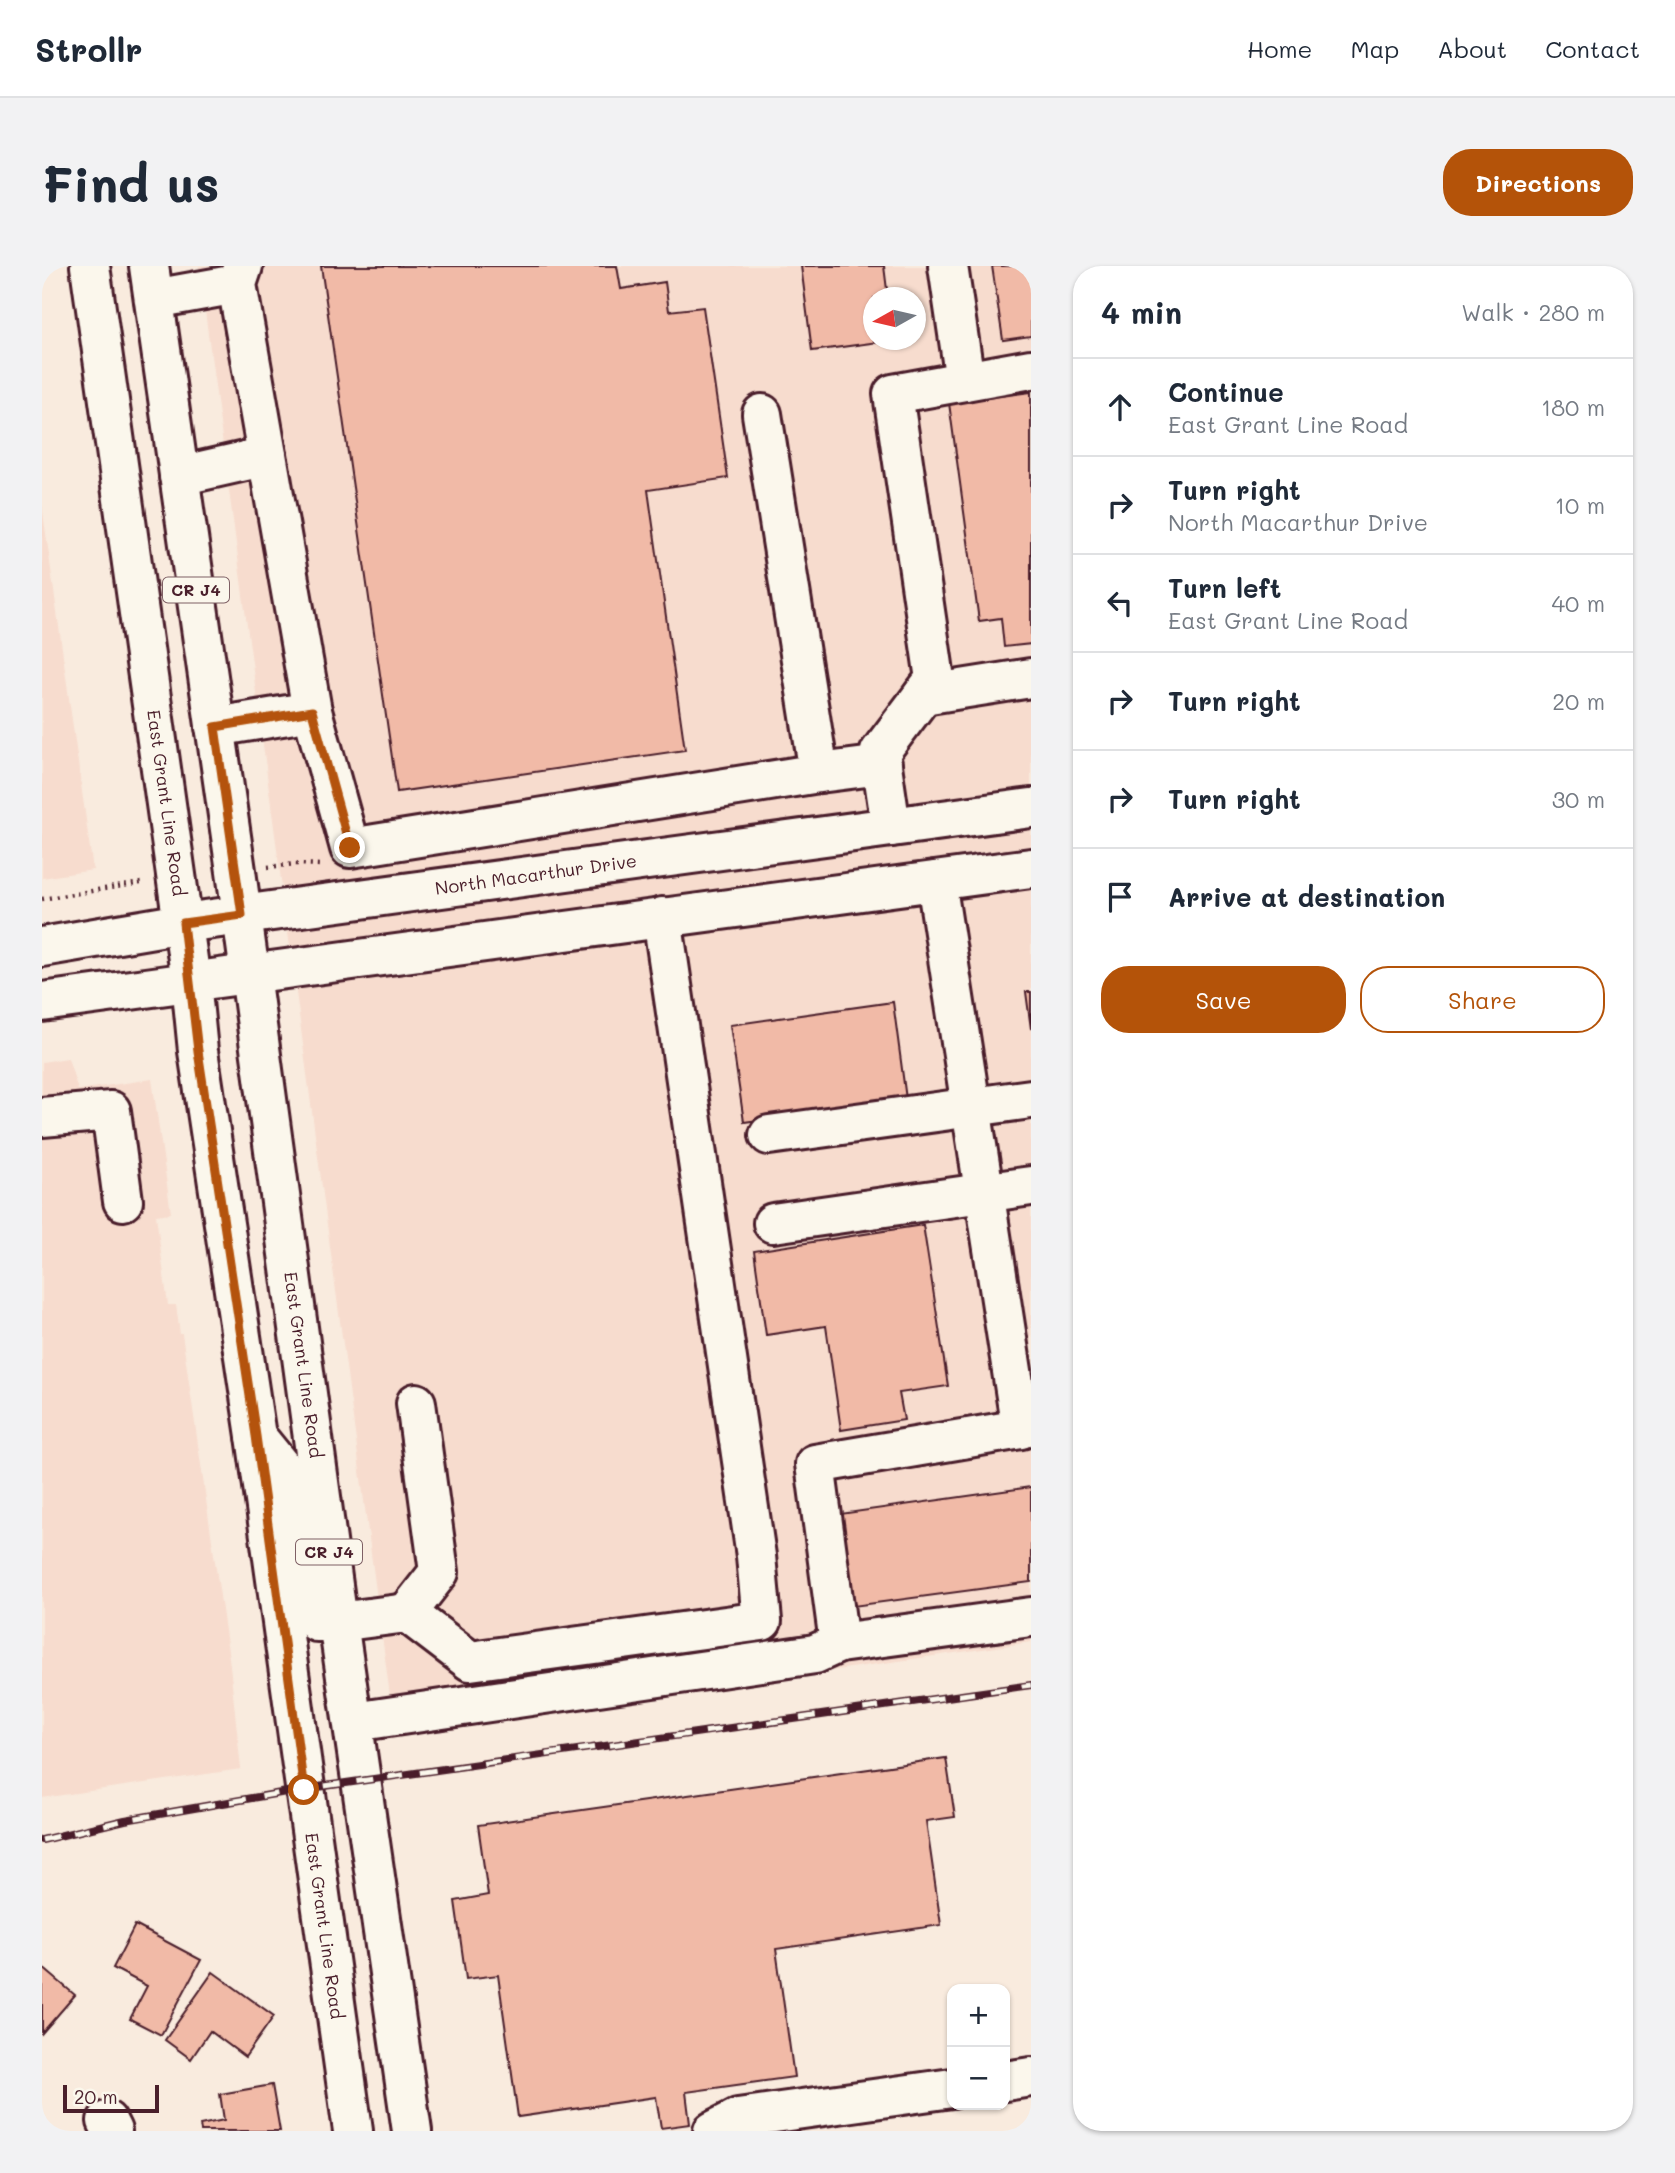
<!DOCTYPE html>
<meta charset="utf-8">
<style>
:root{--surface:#fff;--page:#f2f2f3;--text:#1f2937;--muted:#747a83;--line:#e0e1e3;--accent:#b45309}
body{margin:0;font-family:Mali,sans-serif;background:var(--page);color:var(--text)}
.controls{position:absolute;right:21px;bottom:21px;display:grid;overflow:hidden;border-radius:14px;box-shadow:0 2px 5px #0004}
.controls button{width:63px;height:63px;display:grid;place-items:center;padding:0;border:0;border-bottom:2px solid var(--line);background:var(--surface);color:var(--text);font:35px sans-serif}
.compass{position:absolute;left:821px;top:21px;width:63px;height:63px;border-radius:50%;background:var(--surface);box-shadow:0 2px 5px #0004;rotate:262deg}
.scale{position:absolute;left:21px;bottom:18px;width:96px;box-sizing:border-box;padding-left:7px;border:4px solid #4a1f2b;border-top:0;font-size:19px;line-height:24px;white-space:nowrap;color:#4a1f2b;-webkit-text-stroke:5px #fbf7ec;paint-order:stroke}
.stop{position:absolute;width:21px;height:21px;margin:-16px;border:5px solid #b45309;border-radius:50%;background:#fff}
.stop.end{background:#b45309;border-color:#fff;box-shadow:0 2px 7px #0008}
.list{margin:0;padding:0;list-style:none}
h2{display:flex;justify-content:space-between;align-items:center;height:91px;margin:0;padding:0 28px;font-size:30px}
h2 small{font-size:23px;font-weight:400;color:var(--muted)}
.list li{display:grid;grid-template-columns:46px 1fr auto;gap:21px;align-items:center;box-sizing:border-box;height:98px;padding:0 28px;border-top:2px solid var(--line)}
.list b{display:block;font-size:26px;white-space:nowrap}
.list p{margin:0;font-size:23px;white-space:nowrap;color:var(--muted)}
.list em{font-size:23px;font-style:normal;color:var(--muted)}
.actions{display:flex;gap:14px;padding:21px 28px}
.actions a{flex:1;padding:16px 0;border:2px solid var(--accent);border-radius:28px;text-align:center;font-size:24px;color:var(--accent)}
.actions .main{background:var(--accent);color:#fff}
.icon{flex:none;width:38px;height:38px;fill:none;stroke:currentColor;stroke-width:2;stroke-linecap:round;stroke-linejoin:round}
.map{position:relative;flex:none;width:989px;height:1865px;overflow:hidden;border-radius:28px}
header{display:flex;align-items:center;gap:42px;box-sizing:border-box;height:98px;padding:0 35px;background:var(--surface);border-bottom:2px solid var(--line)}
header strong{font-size:33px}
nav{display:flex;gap:38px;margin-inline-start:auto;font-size:24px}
.intro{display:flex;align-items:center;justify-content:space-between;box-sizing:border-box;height:168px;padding:0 42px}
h1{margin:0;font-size:49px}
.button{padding:18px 32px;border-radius:28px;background:var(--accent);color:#fff;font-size:24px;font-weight:700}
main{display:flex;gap:42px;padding:0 42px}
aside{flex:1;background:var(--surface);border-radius:28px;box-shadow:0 2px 5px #0004}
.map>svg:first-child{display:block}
.built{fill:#f7dcce;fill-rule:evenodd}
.building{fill:#f1baa7;stroke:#4a1f2b;stroke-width:2}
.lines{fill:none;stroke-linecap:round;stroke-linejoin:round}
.minor-casing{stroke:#4a1f2b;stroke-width:44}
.major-casing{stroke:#4a1f2b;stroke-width:44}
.path{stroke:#4a1f2b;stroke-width:4.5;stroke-dasharray:2 5;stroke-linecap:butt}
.minor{stroke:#fbf7ec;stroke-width:38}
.major{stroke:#fbf7ec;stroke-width:38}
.rail-casing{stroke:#4a1f2b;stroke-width:8}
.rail{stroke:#fbf7ec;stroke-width:5;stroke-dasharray:16;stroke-linecap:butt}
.route{stroke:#b45309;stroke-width:9}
.labels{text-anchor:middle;stroke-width:7;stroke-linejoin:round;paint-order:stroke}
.shield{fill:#fbf7ec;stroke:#7f6065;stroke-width:2}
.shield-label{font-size:16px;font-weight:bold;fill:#4a1f2b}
.street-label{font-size:18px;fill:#4a1f2b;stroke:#fbf7ec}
</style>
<header>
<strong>Strollr</strong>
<nav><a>Home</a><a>Map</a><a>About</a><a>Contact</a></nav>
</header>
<div class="intro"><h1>Find us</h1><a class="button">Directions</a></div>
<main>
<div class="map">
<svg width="989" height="1865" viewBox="0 0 989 1865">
<rect width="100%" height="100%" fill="#f9ebde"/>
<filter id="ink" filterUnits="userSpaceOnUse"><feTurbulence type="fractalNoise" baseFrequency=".0143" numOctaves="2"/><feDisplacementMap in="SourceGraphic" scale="14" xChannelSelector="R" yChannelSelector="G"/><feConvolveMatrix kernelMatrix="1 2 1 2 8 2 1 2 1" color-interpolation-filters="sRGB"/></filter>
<g filter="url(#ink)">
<g class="built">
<path d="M157,0H989V1376L353,1467ZM832,32H874V74H832Z"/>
<path d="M0,239L51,604L0,612Z"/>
<path d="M26,792L36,824L110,813L129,947L114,949L126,1039H134L138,1068H140L188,1399L199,1503L0,1532V796Z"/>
</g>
<g class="building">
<path d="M279,0H575L579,23L623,16L627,45L661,41L686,212L606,224L643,484L355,526Z"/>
<path d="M759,0H842L846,32H832V74H851L770,85Z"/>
<path d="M950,0H989V70L961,74Z"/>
<path d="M989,126V378L962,381L959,352L937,355L907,137Z"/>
<path d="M984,726H989V763Z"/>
<path d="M851,736L864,833L702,856L688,759Z"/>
<path d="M881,959L906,1120L857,1127L862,1154L799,1164L784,1060L724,1069L712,985Z"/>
<path d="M989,1221V1316L804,1341L791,1249Z"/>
<path d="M904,1492L913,1551L884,1555L899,1659L734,1683L752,1811L644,1826L648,1858L619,1862L614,1831L476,1851L456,1709L424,1713L413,1635L446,1629L436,1559Z"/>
<path d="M93,1659L159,1694L119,1769L88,1753L105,1720L71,1702Z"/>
<path d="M0,1701L33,1729L0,1767Z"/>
<path d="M171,1706L232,1750L203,1791L168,1765L149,1793L123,1774Z"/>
<path d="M230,1819L238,1865H159L158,1859L182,1854L178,1828Z"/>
</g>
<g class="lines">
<g class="minor-casing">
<g id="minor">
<path d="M906,0L923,115"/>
<path d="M112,33L195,18"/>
<path d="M720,148L777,507"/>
<path d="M137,210L225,190"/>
<path d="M881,429L989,412"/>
<path d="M270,445L308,582L777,507L840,499"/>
<path d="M173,461L270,445L195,18L201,0"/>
<path d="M849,561L838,486L893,413L851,128L989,103"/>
<path d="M894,615L979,1163L773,1198L797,1377L989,1351"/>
<path d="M0,851L69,845L81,935"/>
<path d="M727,869L989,833"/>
<path d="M731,957L989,920"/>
<path d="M214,1170L240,1202L246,1216L266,1344L275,1356H296L365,1347L428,1395L720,1355L714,1290L620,651"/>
<path d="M365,1347L397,1306L374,1137"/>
<path d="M312,1456L773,1388L797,1377"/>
<path d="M963,1815L989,1811"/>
<path d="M65,1855L70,1865"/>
<path d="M671,1865L696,1852L910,1822"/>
</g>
</g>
<g class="major-casing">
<g id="major">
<path d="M48,0L149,715L156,785L214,1170L311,1865"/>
<path d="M107,0L194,605L296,1356L370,1865"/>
<path d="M0,681L141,657L989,542"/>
<path d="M0,736L989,602"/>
</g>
</g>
<g class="path">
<path d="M226,601L253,598L280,599"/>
<path d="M0,633L99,617"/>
</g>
<use href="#minor" class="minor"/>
<use href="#major" class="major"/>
<g class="rail-casing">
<path id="rail" d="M0,1574L83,1554L262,1523L989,1419"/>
</g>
<use href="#rail" class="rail"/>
</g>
</g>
<g class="lines" filter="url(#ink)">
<path class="route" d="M262,1524L214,1170L156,785L141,657L200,649L173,461L270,445L308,582"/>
</g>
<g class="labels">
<g class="shield">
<rect x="121" y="311.5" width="66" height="25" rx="5"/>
<rect x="254" y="1273.5" width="66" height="25" rx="5"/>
</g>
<g class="shield-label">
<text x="154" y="330">CR J4</text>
<text x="287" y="1292">CR J4</text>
</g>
<g class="street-label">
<text transform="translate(124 537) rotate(82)" y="6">East Grant Line Road</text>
<text transform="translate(494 609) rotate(-8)" y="6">North Macarthur Drive</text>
<text transform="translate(261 1099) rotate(82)" y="6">East Grant Line Road</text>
<text transform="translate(282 1660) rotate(82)" y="6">East Grant Line Road</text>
</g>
</g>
</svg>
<div class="controls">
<button>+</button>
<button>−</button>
</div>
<svg class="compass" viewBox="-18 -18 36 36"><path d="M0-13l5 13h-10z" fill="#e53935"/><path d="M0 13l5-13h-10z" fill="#747a83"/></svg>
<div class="scale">20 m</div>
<div class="stop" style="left:262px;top:1524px"></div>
<div class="stop end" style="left:308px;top:582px"></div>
</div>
<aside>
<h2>4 min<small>Walk · 280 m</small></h2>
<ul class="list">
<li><svg class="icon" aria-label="ahead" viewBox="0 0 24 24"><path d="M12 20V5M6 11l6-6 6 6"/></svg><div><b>Continue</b><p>East Grant Line Road</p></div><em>180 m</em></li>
<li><svg class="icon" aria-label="right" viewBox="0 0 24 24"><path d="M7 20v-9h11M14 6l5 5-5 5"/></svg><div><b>Turn right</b><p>North Macarthur Drive</p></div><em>10 m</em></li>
<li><svg class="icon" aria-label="left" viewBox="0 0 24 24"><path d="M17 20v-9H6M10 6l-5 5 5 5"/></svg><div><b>Turn left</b><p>East Grant Line Road</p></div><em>40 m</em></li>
<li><svg class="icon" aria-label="right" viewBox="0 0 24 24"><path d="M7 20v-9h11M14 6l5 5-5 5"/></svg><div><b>Turn right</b></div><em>20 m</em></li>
<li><svg class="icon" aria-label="right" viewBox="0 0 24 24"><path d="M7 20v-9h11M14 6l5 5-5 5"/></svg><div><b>Turn right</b></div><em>30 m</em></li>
<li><svg class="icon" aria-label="arrive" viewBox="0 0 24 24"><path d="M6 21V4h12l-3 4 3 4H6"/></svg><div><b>Arrive at destination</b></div></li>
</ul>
<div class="actions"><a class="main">Save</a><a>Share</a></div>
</aside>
</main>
